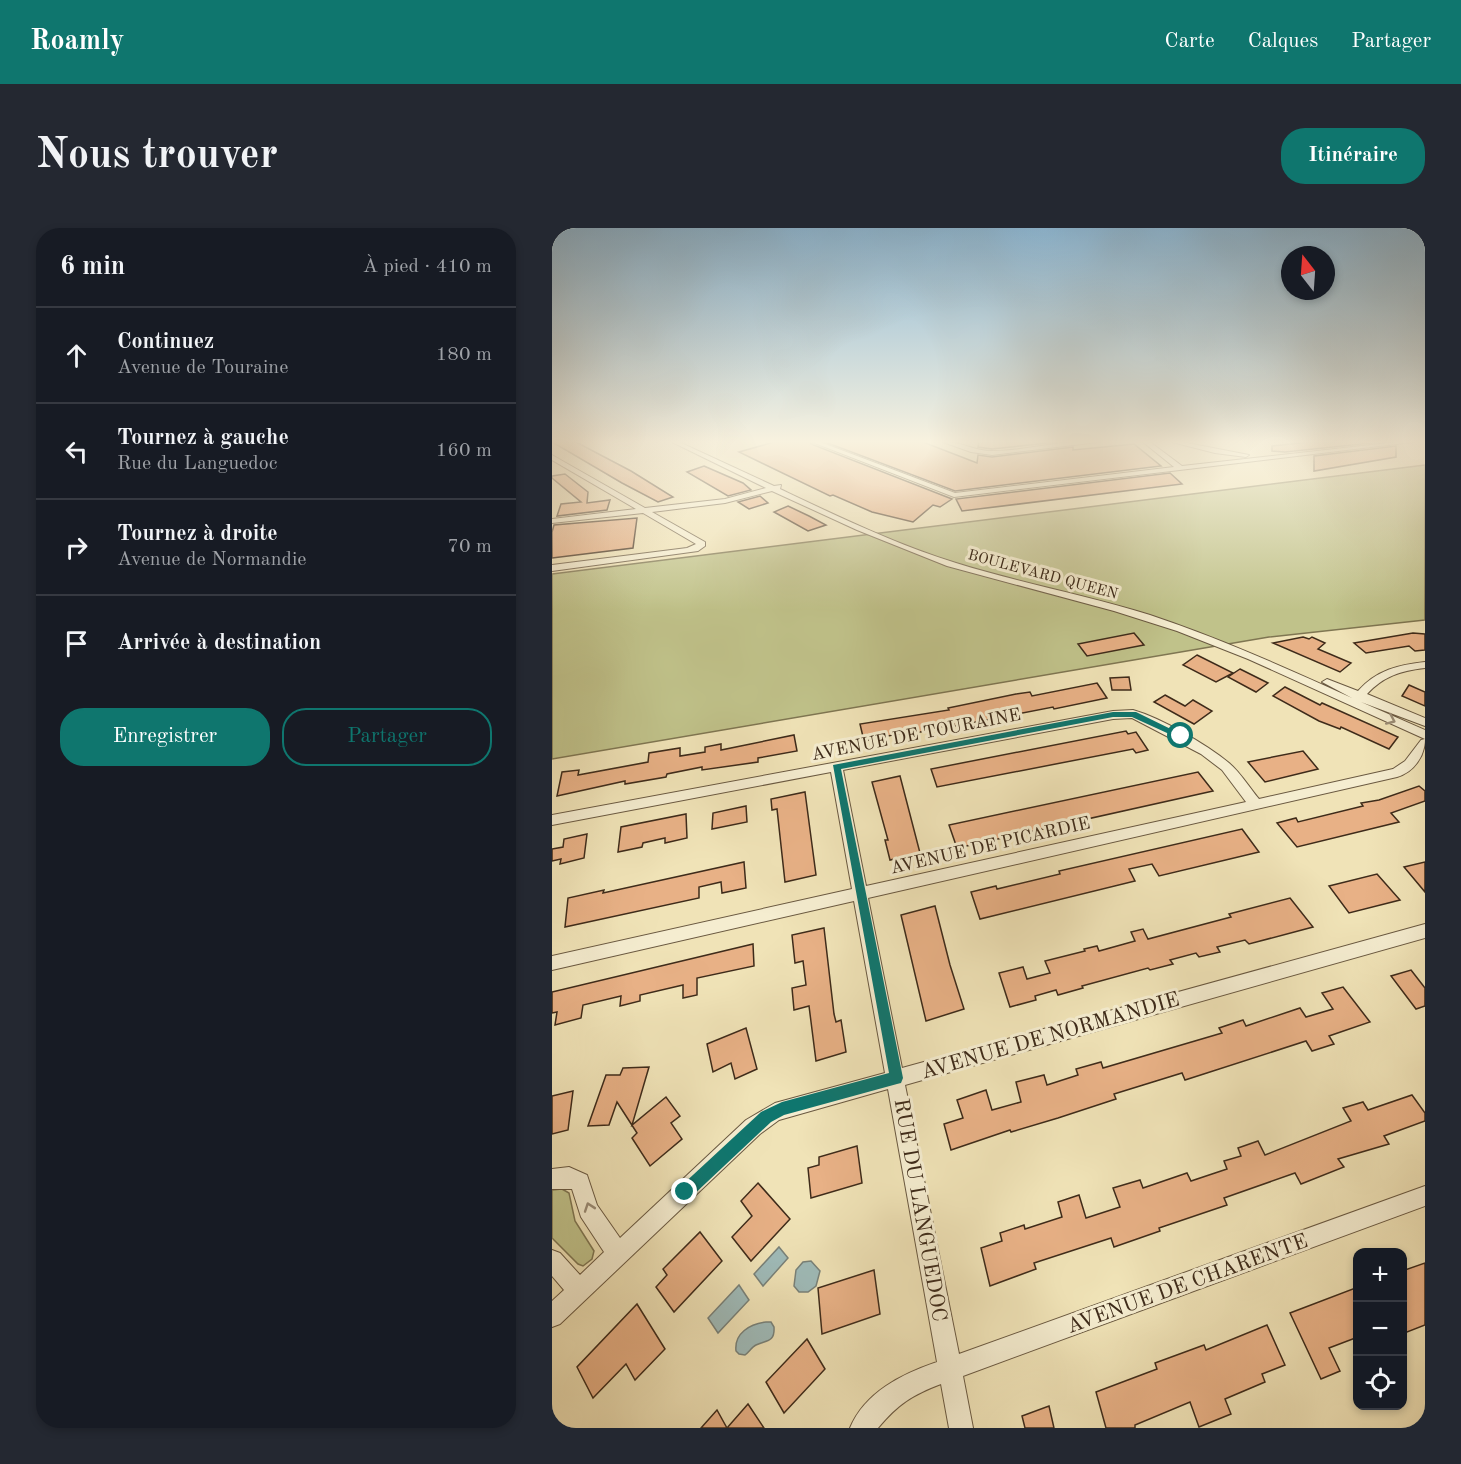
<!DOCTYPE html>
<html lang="fr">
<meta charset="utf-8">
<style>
:root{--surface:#171b24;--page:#242831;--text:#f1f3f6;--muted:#9ea1a6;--line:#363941;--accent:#0f766e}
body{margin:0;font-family:"Old Standard TT",serif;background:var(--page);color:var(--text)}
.controls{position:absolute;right:18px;bottom:18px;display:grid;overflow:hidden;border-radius:12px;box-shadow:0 3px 9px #0003}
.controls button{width:54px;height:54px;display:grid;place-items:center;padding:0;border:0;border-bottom:2px solid var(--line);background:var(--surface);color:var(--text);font:30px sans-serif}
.compass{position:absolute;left:729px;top:18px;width:54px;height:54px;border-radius:50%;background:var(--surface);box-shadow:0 3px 9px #0003;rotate:343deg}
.stop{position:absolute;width:18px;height:18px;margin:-14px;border:4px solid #0f766e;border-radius:50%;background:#fff}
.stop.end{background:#0f766e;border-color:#fff;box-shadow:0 2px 6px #0008}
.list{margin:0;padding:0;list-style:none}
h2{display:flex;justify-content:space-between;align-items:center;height:78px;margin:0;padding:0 24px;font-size:26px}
h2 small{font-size:20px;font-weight:400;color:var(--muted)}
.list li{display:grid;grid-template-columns:39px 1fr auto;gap:18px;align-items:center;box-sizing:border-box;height:96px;padding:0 24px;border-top:2px solid var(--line)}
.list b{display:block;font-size:22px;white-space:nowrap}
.list p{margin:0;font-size:20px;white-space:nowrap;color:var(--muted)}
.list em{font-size:20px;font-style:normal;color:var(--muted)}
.actions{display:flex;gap:12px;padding:18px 24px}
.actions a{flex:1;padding:14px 0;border:2px solid var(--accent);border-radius:24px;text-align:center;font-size:21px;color:var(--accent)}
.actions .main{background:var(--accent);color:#fff}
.icon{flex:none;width:33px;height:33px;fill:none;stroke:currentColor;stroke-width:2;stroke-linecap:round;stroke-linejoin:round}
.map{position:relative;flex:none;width:873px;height:1200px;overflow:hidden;border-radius:24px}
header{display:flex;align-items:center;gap:36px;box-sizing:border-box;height:84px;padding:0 30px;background:var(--accent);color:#fff}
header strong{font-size:28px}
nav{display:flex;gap:33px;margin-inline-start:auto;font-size:21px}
.intro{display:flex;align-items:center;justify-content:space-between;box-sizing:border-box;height:144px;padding:0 36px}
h1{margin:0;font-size:42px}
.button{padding:15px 27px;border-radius:24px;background:var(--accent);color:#fff;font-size:21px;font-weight:700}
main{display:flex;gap:36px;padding:0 36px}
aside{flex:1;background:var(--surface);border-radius:24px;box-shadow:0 3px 9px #0003}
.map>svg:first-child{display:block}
.green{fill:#c0c28a;stroke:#7f7652;stroke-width:1.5}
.water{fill:#9fbbb9;stroke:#788179;stroke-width:1.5}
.building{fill:#e8b186;stroke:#3e2b1a;stroke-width:1.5}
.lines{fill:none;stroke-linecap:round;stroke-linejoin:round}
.minor-casing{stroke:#6a5941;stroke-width:2}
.minor{fill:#f5edd0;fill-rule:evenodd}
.oneway{stroke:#9a8c75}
.route{fill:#0f766e}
.labels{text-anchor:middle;stroke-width:6;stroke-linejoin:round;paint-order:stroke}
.far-street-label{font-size:15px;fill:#3e2b1a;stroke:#f5edd0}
.street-label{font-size:18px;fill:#3e2b1a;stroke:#f5edd0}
.near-street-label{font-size:21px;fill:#3e2b1a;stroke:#f5edd0}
</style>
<header>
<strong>Roamly</strong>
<nav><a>Carte</a><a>Calques</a><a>Partager</a></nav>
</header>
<div class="intro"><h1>Nous trouver</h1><a class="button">Itinéraire</a></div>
<main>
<aside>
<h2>6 min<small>À pied · 410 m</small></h2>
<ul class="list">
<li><svg class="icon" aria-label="ahead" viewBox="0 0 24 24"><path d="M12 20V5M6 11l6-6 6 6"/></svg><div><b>Continuez</b><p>Avenue de Touraine</p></div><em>180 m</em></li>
<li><svg class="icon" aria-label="left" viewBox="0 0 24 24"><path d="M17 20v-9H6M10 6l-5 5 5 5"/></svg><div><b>Tournez à gauche</b><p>Rue du Languedoc</p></div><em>160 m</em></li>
<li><svg class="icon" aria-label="right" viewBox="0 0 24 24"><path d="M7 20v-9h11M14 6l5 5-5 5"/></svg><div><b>Tournez à droite</b><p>Avenue de Normandie</p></div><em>70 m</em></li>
<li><svg class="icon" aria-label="arrive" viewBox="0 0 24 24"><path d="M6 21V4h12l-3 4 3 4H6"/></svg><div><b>Arrivée à destination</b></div></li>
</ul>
<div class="actions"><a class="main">Enregistrer</a><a>Partager</a></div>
</aside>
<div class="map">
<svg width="873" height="1200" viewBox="0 0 873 1200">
<rect width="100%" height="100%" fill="#f0e3b7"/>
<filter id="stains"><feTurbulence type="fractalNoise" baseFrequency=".00333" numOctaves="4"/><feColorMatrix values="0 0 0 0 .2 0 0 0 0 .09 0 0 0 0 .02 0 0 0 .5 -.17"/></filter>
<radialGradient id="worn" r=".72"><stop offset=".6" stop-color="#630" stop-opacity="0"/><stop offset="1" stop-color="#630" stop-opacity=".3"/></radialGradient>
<g class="green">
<path d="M873,237V392L717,409L0,531V346Z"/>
<path d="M10,961L17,965L23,993L42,1023L40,1031L31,1038L26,1036L0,1010V962Z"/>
</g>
<g class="water">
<path d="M227,1019L236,1030L211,1058L202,1046Z"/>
<path d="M259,1033L268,1043L264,1058L256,1064H247L242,1058L244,1042L251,1034Z"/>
<path d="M187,1057L197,1072L166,1105L156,1090Z"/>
<path d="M214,1094H219L222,1099C223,1115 214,1112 204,1117C200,1119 197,1124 193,1127L187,1126L184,1123C182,1105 198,1096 214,1094Z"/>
</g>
<g class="building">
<path d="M0,214H24L79,243L121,269L106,274L70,255Z"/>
<path d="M222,214H258L259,216L400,271L388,279L381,277L361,294L320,284L281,267L278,268L187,224Z"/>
<path d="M273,214H371L425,235L426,227L440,229L521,219V222L582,216L609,238L403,263Z"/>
<path d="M427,214H504L440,221L426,219Z"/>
<path d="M757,214H828L733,224L720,223V218Z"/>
<path d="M844,218V229L762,243V228Z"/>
<path d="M152,238L191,255L199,262L176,268L135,244Z"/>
<path d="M618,245L630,256L410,283L404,271Z"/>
<path d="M13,246L36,264L35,275L58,272L55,282L5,288L9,276L29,274L0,250V248Z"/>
<path d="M208,268L216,275L197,281L186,274Z"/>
<path d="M236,278L257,288L274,297L256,303L222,284Z"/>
<path d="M85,290L81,320L0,330V304L2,297Z"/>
<path d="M582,405L592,417L535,428L526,416Z"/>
<path d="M861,405L873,406V422L863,423L857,418L814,425L802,415Z"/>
<path d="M751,409L757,411L760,409L773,415L766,421L799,435L788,444L721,415Z"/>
<path d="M645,427L681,445L664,454L631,437Z"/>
<path d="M688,441L716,455L704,464L676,449Z"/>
<path d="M577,449L579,462H560L558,450Z"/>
<path d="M545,455L555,470L502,481L501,479L403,498L402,496L351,508L350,505L312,513L308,496L397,482L396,480L464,466L478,464L480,468Z"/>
<path d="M857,457L873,464V478L850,468Z"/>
<path d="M733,459L768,477L770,475L846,509L837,521L789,499L788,501L767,493L721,468Z"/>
<path d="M613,467L633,478L641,472L660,483L642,496L602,474Z"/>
<path d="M574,503L576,506L584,504L596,522L584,525L581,521L385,559L379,541Z"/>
<path d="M242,507L245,523L206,530V534L150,542V539L115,546L114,549L73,556V553L5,568L10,544L27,542L26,547L96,534L97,525L128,520V528L153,524V519L169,516V522Z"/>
<path d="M751,523L766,541L713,554L696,534Z"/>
<path d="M646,544L661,563L405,620L397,597Z"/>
<path d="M348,548L368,625L338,632L333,612H336L320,554Z"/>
<path d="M867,558L873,563V573L839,585L847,594L745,619L725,595L744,590L746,594L811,578L809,575L827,572Z"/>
<path d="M253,564L264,647L233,654L225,581L220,582L219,571Z"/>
<path d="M194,578L195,594L160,601L161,585Z"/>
<path d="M134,586L135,610L113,615V610L91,615L90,619L66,624L69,599Z"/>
<path d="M690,601L707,624L607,648L600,636L577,641L583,653L428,691L419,664L444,658L445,661L508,646L507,643Z"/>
<path d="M35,606L32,630L8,636L9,631L0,633V621L11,619L12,611Z"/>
<path d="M192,634L194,660L170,665L169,654L147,659V670L13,699L16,670L52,662L51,665Z"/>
<path d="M873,634V664L852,639Z"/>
<path d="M825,646L848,672L797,685L777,658Z"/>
<path d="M738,670L761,699L697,716L693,712L665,719L668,724L647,729L644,725L618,732L621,736L598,742L596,740L530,758L531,760L506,767L504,762L483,768L484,772L458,779L447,745L471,739L475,751L498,745L493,733L533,723L532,721L545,718L547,723L583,713L579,704L591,701L596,711L679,689L677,686Z"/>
<path d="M383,678L398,737L412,781L374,793L349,687Z"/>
<path d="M272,700L282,786L284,794L289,792L294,824L264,833L257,778L242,782L240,760L254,757L251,733L243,735L240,707Z"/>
<path d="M201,716L202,738L145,750V767L131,770V757L88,767V773L68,778L69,768L31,777L29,790L3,797L5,784L0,785V764Z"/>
<path d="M859,742L873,760V778L864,781L839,748Z"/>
<path d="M791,759L818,794L777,808L782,816L760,823L754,813L633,852L630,845L562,866L564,871L506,890L459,904L458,902L399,922L392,896L411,890L405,872L434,862L440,882L469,874L464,854L492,847L495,857L526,847L524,841L549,834L551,840L670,805L667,800L691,792L694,798L748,780L754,789L781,781L770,765Z"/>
<path d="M194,800L205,841L183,851L179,835L161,844L155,816Z"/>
<path d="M97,839L80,897L114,869L128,888L119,895L130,911L98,938L80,910L85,905L65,874L57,897L36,898L54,847H68L71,840Z"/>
<path d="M21,863L16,902L0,906V868Z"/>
<path d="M860,867L873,885V893L832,908L837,916L786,931L792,939L749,956L743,945L672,970L675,977L607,1000L608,1003L562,1019L559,1010L482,1035L484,1041L438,1058L429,1020L450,1013L448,1005L472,997L473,1001L510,989L506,974L527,967L534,990L568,979L561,960L588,952L591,960L635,945L639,953L675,941L672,933L689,928L686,920L706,913L713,927L799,893L791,880L811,874L816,882Z"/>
<path d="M305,918L310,955L259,970L256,940L267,937V929Z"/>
<path d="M206,955L238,991L199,1033L180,1009L200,988L189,973Z"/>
<path d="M148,1004L170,1033L122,1084L104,1059L115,1047L111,1041Z"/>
<path d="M873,1035V1097L850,1106V1043Z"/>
<path d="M322,1042L328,1086L270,1106L266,1060Z"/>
<path d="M806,1059V1109L777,1120L788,1143L769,1151L738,1085Z"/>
<path d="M85,1076L113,1121L83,1152L74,1136L41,1170L25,1139Z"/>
<path d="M715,1097L733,1137L710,1146L713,1154L673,1171L679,1186L647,1199L638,1174L583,1197V1200H554L544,1164L605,1141L603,1135L652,1117L654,1122Z"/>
<path d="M255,1111L273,1141L232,1185L214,1154Z"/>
<path d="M196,1176L212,1200H149L165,1182L175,1200Z"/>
<path d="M497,1178L502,1200H473L470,1188Z"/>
</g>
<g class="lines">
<g class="minor-casing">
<g id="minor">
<path d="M120,214H127L222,258L229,257L228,261C285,288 343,316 404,335C468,355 534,367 598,387C667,410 734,440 800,470L770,454L775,451L806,463C825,442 846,437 873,434V440C848,443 832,448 815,466L873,490V498L809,474L873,502V511L696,431L625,403L562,383L395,338L305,302L220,263L173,275L100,284L153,314V318L146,323L0,343V337L135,320L144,316L91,285L0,295V291L84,281L0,232V227L93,280L173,271L214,260Z"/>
<path d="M260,214H268L403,265L622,239L591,214H598L630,238L845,214H861L402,269Z"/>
<path d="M391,214C407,213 423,223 440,223C476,223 511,211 546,214L440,227L419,224Z"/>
<path d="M620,214H630L697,227L694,229L663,225Z"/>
<path d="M581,482C609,490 654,516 677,535C688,544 697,559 707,571L841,541L853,533L869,512L873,511C873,528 862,544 845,549L316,670L350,840L873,696V710L353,857L407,1126L873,958V978L411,1148L421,1200H397L389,1156C360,1167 346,1176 326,1200H298C313,1164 350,1146 385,1134L336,861L227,892L208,906L8,1096L0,1099V1073L12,1062L0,1048V1022L8,1025L28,1047L52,1024L29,989L20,961H0V941L17,939L35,947L45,977L68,1010L194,892L223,875L333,845L302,673L0,742V728L300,661L279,544L0,597V587L561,483ZM580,490L649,526L670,542L694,574L314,658L291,542L561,491Z"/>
</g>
</g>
<use href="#minor" class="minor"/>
</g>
<defs><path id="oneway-chevron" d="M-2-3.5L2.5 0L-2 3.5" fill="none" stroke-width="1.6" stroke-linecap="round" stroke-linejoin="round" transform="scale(1.5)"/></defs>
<g class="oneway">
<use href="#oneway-chevron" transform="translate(839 492) rotate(24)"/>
<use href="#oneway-chevron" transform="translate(37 979) rotate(-109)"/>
</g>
<linearGradient id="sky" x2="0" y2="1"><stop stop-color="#8bb7d5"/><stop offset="0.56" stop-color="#f8f2df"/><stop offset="1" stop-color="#f8f2df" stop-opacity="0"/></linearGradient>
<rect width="873" height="382" fill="url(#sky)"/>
<path class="route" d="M561,484H584L633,508L626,510L580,489H561L289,541L351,850L349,855L345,856L232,887L219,894L138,970L133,972L128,970L126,964L128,959L209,884L230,874L337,845L281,537Z"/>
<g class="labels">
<g class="far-street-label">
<text transform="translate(491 346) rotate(15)" y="5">BOULEVARD QUEEN</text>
</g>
<g class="street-label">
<text transform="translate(364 506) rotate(-11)" y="6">AVENUE DE TOURAINE</text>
<text transform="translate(438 617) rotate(-13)" y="6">AVENUE DE PICARDIE</text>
</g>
<g class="near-street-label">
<text transform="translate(498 807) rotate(-16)" y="7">AVENUE DE NORMANDIE</text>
<text transform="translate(369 982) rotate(80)" y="7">RUE DU LANGUEDOC</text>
<text transform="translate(635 1055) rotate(-20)" y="7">AVENUE DE CHARENTE</text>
</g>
</g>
<rect width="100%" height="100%" filter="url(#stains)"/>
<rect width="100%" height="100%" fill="url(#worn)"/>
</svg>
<div class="controls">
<button>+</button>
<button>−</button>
<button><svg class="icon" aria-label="locate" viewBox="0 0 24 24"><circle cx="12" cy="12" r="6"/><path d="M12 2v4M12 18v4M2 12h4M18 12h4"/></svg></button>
</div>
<svg class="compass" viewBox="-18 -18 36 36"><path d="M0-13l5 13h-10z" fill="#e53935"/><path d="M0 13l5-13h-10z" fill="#9ea1a6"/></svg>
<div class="stop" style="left:629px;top:508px"></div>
<div class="stop end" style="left:133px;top:964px"></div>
</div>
</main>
